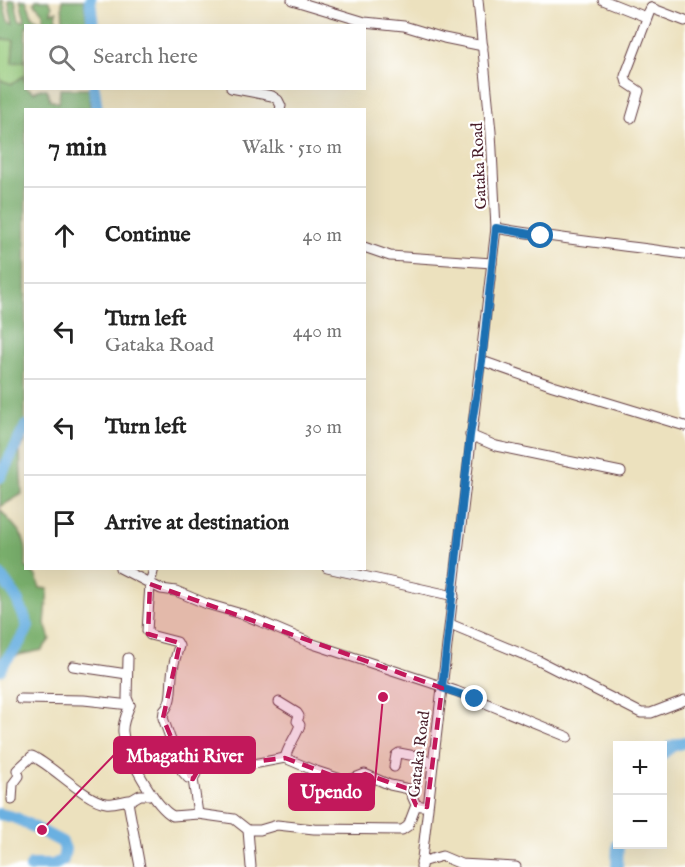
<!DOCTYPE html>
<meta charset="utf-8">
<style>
:root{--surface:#fff;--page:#f2f2f2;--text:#222;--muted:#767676;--line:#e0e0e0}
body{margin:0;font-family:"IM FELL English",serif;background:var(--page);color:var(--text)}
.controls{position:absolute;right:18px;bottom:18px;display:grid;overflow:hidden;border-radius:0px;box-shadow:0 6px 24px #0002}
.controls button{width:54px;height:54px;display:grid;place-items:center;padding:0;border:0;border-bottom:2px solid var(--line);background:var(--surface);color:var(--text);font:30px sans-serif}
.stop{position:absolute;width:18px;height:18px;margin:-14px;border:4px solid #1f6fb2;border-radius:50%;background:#fff}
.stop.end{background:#1f6fb2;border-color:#fff;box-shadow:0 2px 6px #0008}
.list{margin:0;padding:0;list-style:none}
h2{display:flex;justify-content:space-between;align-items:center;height:78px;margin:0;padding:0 24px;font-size:26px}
h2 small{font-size:20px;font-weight:400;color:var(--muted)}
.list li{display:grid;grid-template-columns:39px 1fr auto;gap:18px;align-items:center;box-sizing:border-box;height:96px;padding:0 24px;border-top:2px solid var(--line)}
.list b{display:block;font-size:22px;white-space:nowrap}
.list p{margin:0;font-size:20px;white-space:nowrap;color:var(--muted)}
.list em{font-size:20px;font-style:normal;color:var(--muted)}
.icon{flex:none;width:33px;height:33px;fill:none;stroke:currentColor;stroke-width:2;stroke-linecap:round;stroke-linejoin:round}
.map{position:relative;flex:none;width:685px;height:867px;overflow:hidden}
.search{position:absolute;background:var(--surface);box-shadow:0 6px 24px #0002;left:24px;top:24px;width:342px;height:66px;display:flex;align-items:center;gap:15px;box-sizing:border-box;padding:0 21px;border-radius:0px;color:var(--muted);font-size:22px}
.panel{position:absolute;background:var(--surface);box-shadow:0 6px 24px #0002;left:24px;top:108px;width:342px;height:462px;border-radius:0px}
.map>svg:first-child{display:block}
.green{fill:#97cb7c;stroke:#707554;stroke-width:1.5}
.forest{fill:#79af6c;stroke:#62674c;stroke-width:1.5}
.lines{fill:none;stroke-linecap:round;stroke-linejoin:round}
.river{stroke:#6ab0e1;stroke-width:12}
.minor-casing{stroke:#623c41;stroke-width:11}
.minor{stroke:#fff;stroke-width:9}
.route{stroke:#1f6fb2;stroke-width:8}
.marked{fill:#c2185b;fill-opacity:0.2;stroke:#c2185b;stroke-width:4.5;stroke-dasharray:12 8;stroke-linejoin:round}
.labels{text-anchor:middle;stroke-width:4.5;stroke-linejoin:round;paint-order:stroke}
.street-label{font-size:16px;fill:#4a1f2b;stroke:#fff}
.leader{fill:none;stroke:#c2185b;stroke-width:2}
.callout-dot{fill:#c2185b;stroke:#fff;stroke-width:2}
.callout{fill:#c2185b;stroke:#c2185b;stroke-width:2}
.callout-label{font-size:18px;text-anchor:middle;font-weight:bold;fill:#fff}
</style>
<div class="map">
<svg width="685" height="867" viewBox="0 0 685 867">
<rect width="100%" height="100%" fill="#fff"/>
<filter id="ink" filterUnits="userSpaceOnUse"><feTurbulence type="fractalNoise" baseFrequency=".0167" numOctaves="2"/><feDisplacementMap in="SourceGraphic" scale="12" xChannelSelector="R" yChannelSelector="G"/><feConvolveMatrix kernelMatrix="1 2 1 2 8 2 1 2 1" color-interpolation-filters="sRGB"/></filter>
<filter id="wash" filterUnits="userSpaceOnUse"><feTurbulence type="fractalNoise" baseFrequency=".008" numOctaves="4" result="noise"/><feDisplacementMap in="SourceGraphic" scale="24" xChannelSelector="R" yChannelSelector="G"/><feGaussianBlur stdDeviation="1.35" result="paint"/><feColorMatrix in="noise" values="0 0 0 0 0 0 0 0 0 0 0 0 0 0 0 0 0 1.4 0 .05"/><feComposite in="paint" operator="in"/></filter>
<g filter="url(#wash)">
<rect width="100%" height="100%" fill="#ece1be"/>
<path class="green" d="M0,39H14L12,62L25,61V82L23,77L12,84L0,80Z"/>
<g class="forest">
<path d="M0,0H3L8,21L13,23L8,0H15L19,20L25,21L20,0H26L33,18L43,23V13L34,3L36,0H48L52,6L51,13L57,11L56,18L59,24L63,25L62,0H84L87,21L98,25L26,26L25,61L12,63L14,40L0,39Z"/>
<path d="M23,76L26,88L30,89L34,92L40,89H47L50,100L59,103L60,89H89L90,109L26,110L25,442L20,449L22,494L0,507V80L12,84Z"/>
<path d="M0,509C8,521 22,530 25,544C27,552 26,561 26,568L29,569L36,576L40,588L48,589L45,624L50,639L42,650L0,659Z"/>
</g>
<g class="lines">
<g class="river">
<path d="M90,0L93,26"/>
<path d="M94,88L97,110"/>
<path d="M0,477L26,426"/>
<path d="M0,575L16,597L28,626C22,644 8,654 0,670"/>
<path d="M662,754L672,746L685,742"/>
<path d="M0,814L16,818L62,842L65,849L63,860L53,865H32L31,867"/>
<path d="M617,867L618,844"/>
</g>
</g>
</g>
<g filter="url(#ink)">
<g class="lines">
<g class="minor-casing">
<g id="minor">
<path d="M292,0L365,22L404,26L444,38L483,46"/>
<path d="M603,0L646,17L651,8L685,21"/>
<path d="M231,88L272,96L278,100L281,106L280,110"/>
<path d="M631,118L639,91L627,83L625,76L651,8"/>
<path d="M496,228C559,239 622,245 685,254"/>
<path d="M364,247L390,256L492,263"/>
<path d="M482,361L553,386L685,426"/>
<path d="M470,435L496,446L621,472"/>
<path d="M120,568L161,589L176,591L207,604L245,615L313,644L456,691L568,737"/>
<path d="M154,568L150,584L147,631L150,635L177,642L179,646C177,653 174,661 173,669C170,682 174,701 164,711L163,718L182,771L188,778L193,779L198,814L234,819L248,830H260L277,825L314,829L402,830L408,826L416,805"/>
<path d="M327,568L454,596"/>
<path d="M450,624L539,661L641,713H651L685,700"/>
<path d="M128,658L127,698L130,705"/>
<path d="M73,666L127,674"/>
<path d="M20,699L84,700L130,705C127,713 122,723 123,732C125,753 155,807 173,816L198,814"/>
<path d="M279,702L297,713L299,716L297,721L300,725C296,737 288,746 285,758"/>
<path d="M196,751L197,758L203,767H208"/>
<path d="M394,767L396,755L399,753L415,756L432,763"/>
<path d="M193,779L199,768L236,763L253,764L285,758L313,770L347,781L365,774L390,785L409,789L416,805L422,806"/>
<path d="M12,800L13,784L19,776L17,770L32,756C52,765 86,801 106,803C113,804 122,801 129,800"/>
<path d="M248,830L251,867"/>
<path d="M421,862L442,856L461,864L516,867"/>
<path d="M140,867L128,802L140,795H152"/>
<path d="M421,867L496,228L491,132L478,0"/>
</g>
</g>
<use href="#minor" class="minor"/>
</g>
</g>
<g class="lines" filter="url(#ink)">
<path class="route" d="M475,699L442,688L470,435L482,361L496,228L541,236"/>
</g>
<path class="marked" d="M150,584L442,688L427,807L416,805L409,789L365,774L347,781L285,758L199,768L193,779L188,778L163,718L180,643L148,634Z"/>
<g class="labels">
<g class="street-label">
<text transform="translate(478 166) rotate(-93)" y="6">Gataka Road</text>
<text transform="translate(418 754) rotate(-83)" y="6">Gataka Road</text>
</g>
</g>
<path class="leader" d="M42 830L114 755M383 697L374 792"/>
<g class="callout-dot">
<circle cx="42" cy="830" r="6"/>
<circle cx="383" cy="697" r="6"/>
</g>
<g class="callout">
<rect x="114" y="737" width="141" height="36" rx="6"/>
<rect x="289" y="774" width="85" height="36" rx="6"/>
</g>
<g class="callout-label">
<text x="185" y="762">Mbagathi River</text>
<text x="331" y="798">Upendo</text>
</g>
</svg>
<div class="controls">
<button>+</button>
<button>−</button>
</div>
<div class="stop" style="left:541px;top:236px"></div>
<div class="stop end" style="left:475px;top:699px"></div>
<div class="search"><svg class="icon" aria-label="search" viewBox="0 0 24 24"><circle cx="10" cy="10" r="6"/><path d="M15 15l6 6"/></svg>Search here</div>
<section class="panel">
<h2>7 min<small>Walk · 510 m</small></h2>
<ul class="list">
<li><svg class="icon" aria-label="ahead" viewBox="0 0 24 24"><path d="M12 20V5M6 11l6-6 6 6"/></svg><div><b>Continue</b></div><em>40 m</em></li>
<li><svg class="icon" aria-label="left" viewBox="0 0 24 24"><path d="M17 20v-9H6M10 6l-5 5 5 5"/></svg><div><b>Turn left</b><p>Gataka Road</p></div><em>440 m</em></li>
<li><svg class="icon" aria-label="left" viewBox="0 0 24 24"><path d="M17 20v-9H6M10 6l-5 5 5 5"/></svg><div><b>Turn left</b></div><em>30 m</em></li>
<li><svg class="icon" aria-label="arrive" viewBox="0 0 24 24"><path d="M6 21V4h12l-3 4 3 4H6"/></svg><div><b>Arrive at destination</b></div></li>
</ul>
</section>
</div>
